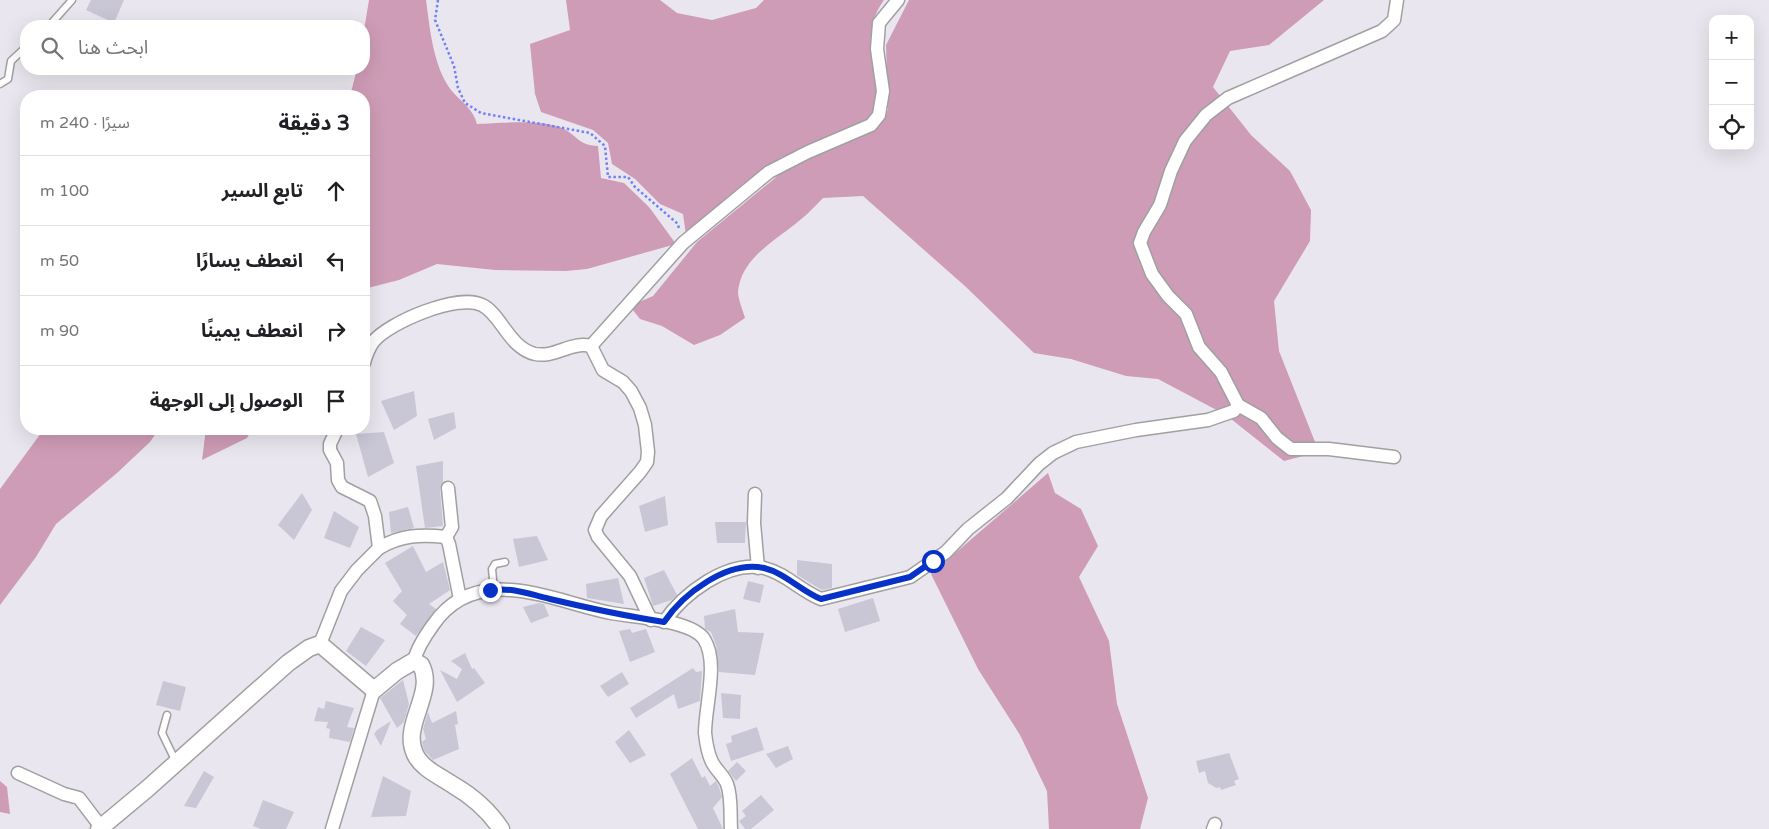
<!DOCTYPE html>
<html lang="ar">
<meta charset="utf-8">
<style>
:root{--surface:#fff;--page:#f6f6f6;--text:#202124;--muted:#757577;--line:#e0e0e0}
body{margin:0;font-family:"Varela Round","Noto Sans Arabic",sans-serif;background:var(--page);color:var(--text);direction:rtl}
.controls{position:absolute;right:15px;top:15px;display:grid;overflow:hidden;border-radius:10px;box-shadow:0 5px 20px #0002}
.controls button{width:45px;height:45px;display:grid;place-items:center;padding:0;border:0;border-bottom:1px solid var(--line);background:var(--surface);color:var(--text);font:25px sans-serif}
.stop{position:absolute;width:15px;height:15px;margin:-11px;border:4px solid #0632c8;border-radius:50%;background:#fff}
.stop.end{background:#0632c8;border-color:#fff;box-shadow:0 1px 5px #0008}
.list{margin:0;padding:0;list-style:none}
h2{display:flex;justify-content:space-between;align-items:center;height:65px;margin:0;padding:0 20px;font-size:21px}
h2 small{font-size:16px;font-weight:400;color:var(--muted)}
.list li{display:grid;grid-template-columns:32px 1fr auto;gap:15px;align-items:center;box-sizing:border-box;height:70px;padding:0 20px;border-top:1px solid var(--line)}
.list b{display:block;font-size:19px;white-space:nowrap}
.list em{font-size:16px;font-style:normal;color:var(--muted)}
.icon{flex:none;width:28px;height:28px;fill:none;stroke:currentColor;stroke-width:2;stroke-linecap:round;stroke-linejoin:round}
.map{position:relative;flex:none;width:1769px;height:829px;overflow:hidden;direction:ltr}
.search{position:absolute;background:var(--surface);box-shadow:0 5px 20px #0002;left:20px;top:20px;width:350px;height:55px;display:flex;align-items:center;gap:12px;box-sizing:border-box;padding:0 18px;border-radius:20px;color:var(--muted);font-size:19px}
.panel{position:absolute;background:var(--surface);box-shadow:0 5px 20px #0002;left:20px;top:90px;width:350px;height:345px;border-radius:20px;direction:rtl}
.map>svg:first-child{display:block}
.forest{fill:#ce9cb6}
.building{fill:#c9c6d6}
.lines{fill:none;stroke-linecap:round;stroke-linejoin:round}
.service-casing{stroke:#a0a0a0;stroke-width:9}
.minor-casing{stroke:#a0a0a0;stroke-width:15}
.tertiary-casing{stroke:#a0a0a0;stroke-width:19}
.path{stroke:#7181f6;stroke-width:2.5;stroke-dasharray:2.5 2.5;stroke-linecap:butt}
.service{stroke:#fff;stroke-width:6}
.minor{stroke:#fff;stroke-width:12}
.tertiary{stroke:#fff;stroke-width:16}
.route{stroke:#0632c8;stroke-width:6}
</style>
<div class="map">
<svg width="1769" height="829" viewBox="0 0 1769 829">
<rect width="100%" height="100%" fill="#eae6ef"/>
<g class="forest">
<path d="M369,0H426C430,29 433,66 451,90C461,102 473,108 477,124C500,123 544,119 564,129C579,137 578,145 598,146L601,178L624,183L649,207L676,244L587,269L566,271L495,270L437,264L399,280L364,289V96H350L357,69H364V30Z"/>
<path d="M566,0H660L677,13L712,20L756,8L764,0H884C860,33 876,61 876,98C876,105 873,113 871,121L811,149L781,157L686,235L683,214L660,204L635,179L612,164L608,143L593,130L541,112L535,94L530,44L570,30Z"/>
<path d="M909,0H1324L1269,45L1230,51L1213,87L1251,135L1290,171L1311,210L1310,241L1274,301L1279,351L1319,452L1284,461L1226,415L1158,379L1126,376L1071,359L1034,353L966,287L863,196L823,198C815,206 808,214 800,220C777,240 741,257 738,292C738,299 743,311 745,318L720,335L694,345L662,326L640,319L632,309L637,303L653,296L697,242L786,169L878,125L888,110L886,45Z"/>
<path d="M44,429H159L150,442L117,473L56,524L36,557L0,605V489Z"/>
<path d="M206,429H252L247,438L202,460Z"/>
<path d="M1048,473L1055,493L1081,509L1098,546L1079,577L1109,641L1117,704L1148,798L1140,829H1049L1047,791L1020,735L978,669L931,574Z"/>
<path d="M0,781L7,787L10,814L0,812Z"/>
</g>
<g class="building">
<path d="M91,0H124L114,23L86,10Z"/>
<path d="M414,391L417,416L394,430L381,401Z"/>
<path d="M454,412L456,428L434,440L428,419Z"/>
<path d="M384,432L394,463L368,477L356,434Z"/>
<path d="M443,461V482L440,489L443,526L425,528L416,466Z"/>
<path d="M302,493L312,510L294,540L278,525Z"/>
<path d="M665,496L668,525L645,532L639,506Z"/>
<path d="M408,507L414,528L391,533L389,512Z"/>
<path d="M334,511L359,527L350,548L324,538Z"/>
<path d="M715,522H746L745,543H717Z"/>
<path d="M537,536L548,560L519,567L513,539Z"/>
<path d="M413,546L426,572L443,562L450,590L429,604L436,609L416,636L400,624L407,615L393,601L402,591L385,563Z"/>
<path d="M797,560L832,564V588L822,590L797,575Z"/>
<path d="M664,570L677,595L672,600L653,606L644,578Z"/>
<path d="M618,578L624,604L587,598L586,584Z"/>
<path d="M748,581L764,585L760,603L743,599Z"/>
<path d="M873,598L880,621L845,632L838,609Z"/>
<path d="M539,603L544,604L549,616L531,623L523,607Z"/>
<path d="M735,609L738,632L764,633L755,675L719,672L716,645L711,632L705,629L704,616Z"/>
<path d="M361,627L385,640L366,666L346,651Z"/>
<path d="M630,629L632,633L646,629L655,652L630,662L619,631Z"/>
<path d="M465,653L472,669L474,668L485,683L457,702L440,670L457,679L462,669L451,661Z"/>
<path d="M693,668L696,672L702,671L700,701L678,709L674,694L636,718L630,708Z"/>
<path d="M622,672L629,684L608,697L600,686Z"/>
<path d="M403,680L409,704L404,722L397,728L380,698Z"/>
<path d="M163,681L186,687L180,711L156,705Z"/>
<path d="M721,693L741,695L740,719L723,718Z"/>
<path d="M326,701L354,708L347,727L354,728L350,742L329,738L330,729L326,728L328,722L314,721L318,707L324,709Z"/>
<path d="M456,711L458,724L455,725L459,749L433,760L424,750L422,742L426,739L423,729L428,712L432,723Z"/>
<path d="M391,721L381,746L374,734L377,730Z"/>
<path d="M757,727L764,750L731,761L726,744L732,742L731,736Z"/>
<path d="M629,730L646,755L630,763L615,742Z"/>
<path d="M788,746L793,759L776,768L766,754Z"/>
<path d="M1229,753L1239,779L1234,781L1236,785L1221,790L1220,787L1216,788L1208,783L1205,771L1199,773L1196,761Z"/>
<path d="M692,758L702,778L705,776L710,786L716,781L719,787L722,797L713,808L723,829H698L670,774Z"/>
<path d="M737,762L746,771L736,781L728,771Z"/>
<path d="M204,771L214,777L196,808L184,806Z"/>
<path d="M383,776L411,791L406,816L371,817Z"/>
<path d="M761,795L774,810L751,829H745L739,821L746,816L742,811Z"/>
<path d="M263,800L294,812L286,829H261L253,826Z"/>
</g>
<g class="lines">
<g class="service-casing">
<g id="service">
<path d="M49,26L72,0"/>
<path d="M0,84L8,79L11,61L26,47"/>
<path d="M494,590L492,569L495,564L505,562"/>
<path d="M167,715L162,733L176,762"/>
</g>
</g>
<g class="minor-casing">
<g id="minor">
<path d="M591,346L603,370L623,382L631,391L640,408L645,425L648,452L647,462L640,472L601,516L595,530L598,537L630,576L651,620"/>
<path d="M364,363C366,355 369,348 373,342C389,322 459,293 482,305C501,314 509,348 535,354C555,358 571,341 591,346L683,243L769,172L808,152L871,125L879,115L883,91L877,49L879,23L898,0"/>
<path d="M1238,405L1261,418L1277,438L1291,449H1329L1394,457"/>
<path d="M755,494L754,523L758,568"/>
<path d="M446,537L452,527L448,488"/>
<path d="M379,548C401,535 421,534 446,537L449,544L460,599"/>
<path d="M664,622C683,594 727,560 764,568C785,573 801,591 821,599L910,577L946,552L968,529L1007,498L1039,464L1053,453L1076,442L1136,430L1208,420L1234,411L1238,405L1221,372L1199,347L1186,314L1168,296L1152,274L1140,243L1144,232L1160,205L1171,171L1185,141L1206,115L1228,98L1382,31L1394,20L1397,0"/>
<path d="M320,644L341,591L357,570L379,548L375,516L370,501L342,487L338,480L337,463L330,450V444L337,429"/>
<path d="M414,661C417,648 425,636 433,625C476,561 552,601 611,613C633,617 691,620 704,639C719,662 705,706 705,733C706,742 708,754 712,762C716,770 724,776 727,784C732,797 730,815 731,829"/>
<path d="M18,773L64,794L79,798L101,827"/>
<path d="M332,829L374,690"/>
<path d="M1213,829L1215,824"/>
</g>
</g>
<g class="tertiary-casing">
<path id="tertiary" d="M99,829L147,789L288,663L309,648L320,644L374,690L397,671L414,661L421,665C436,693 401,725 415,754C422,769 440,776 453,785C472,796 489,811 501,829"/>
</g>
<path class="path" d="M438,0L435,20L454,66L458,88L465,103L481,113L590,133L605,146L608,177H628L635,187L678,224L679,229"/>
<use href="#service" class="service"/>
<use href="#minor" class="minor"/>
<use href="#tertiary" class="tertiary"/>
</g>
<g class="lines">
<path class="route" d="M490,590C516,588 525,593 550,599C588,608 626,616 664,622C683,594 727,560 764,568C785,573 801,591 821,599L910,577L933,561"/>
</g>
</svg>
<div class="controls">
<button>+</button>
<button>−</button>
<button><svg class="icon" aria-label="locate" viewBox="0 0 24 24"><circle cx="12" cy="12" r="6"/><path d="M12 2v4M12 18v4M2 12h4M18 12h4"/></svg></button>
</div>
<div class="stop" style="left:933px;top:561px"></div>
<div class="stop end" style="left:490px;top:590px"></div>
<div class="search"><svg class="icon" aria-label="search" viewBox="0 0 24 24"><circle cx="10" cy="10" r="6"/><path d="M15 15l6 6"/></svg>ابحث هنا</div>
<section class="panel">
<h2>3 دقيقة<small>سيرًا · 240 m</small></h2>
<ul class="list">
<li><svg class="icon" aria-label="ahead" viewBox="0 0 24 24"><path d="M12 20V5M6 11l6-6 6 6"/></svg><div><b>تابع السير</b></div><em>100 m</em></li>
<li><svg class="icon" aria-label="left" viewBox="0 0 24 24"><path d="M17 20v-9H6M10 6l-5 5 5 5"/></svg><div><b>انعطف يسارًا</b></div><em>50 m</em></li>
<li><svg class="icon" aria-label="right" viewBox="0 0 24 24"><path d="M7 20v-9h11M14 6l5 5-5 5"/></svg><div><b>انعطف يمينًا</b></div><em>90 m</em></li>
<li><svg class="icon" aria-label="arrive" viewBox="0 0 24 24"><path d="M6 21V4h12l-3 4 3 4H6"/></svg><div><b>الوصول إلى الوجهة</b></div></li>
</ul>
</section>
</div>
